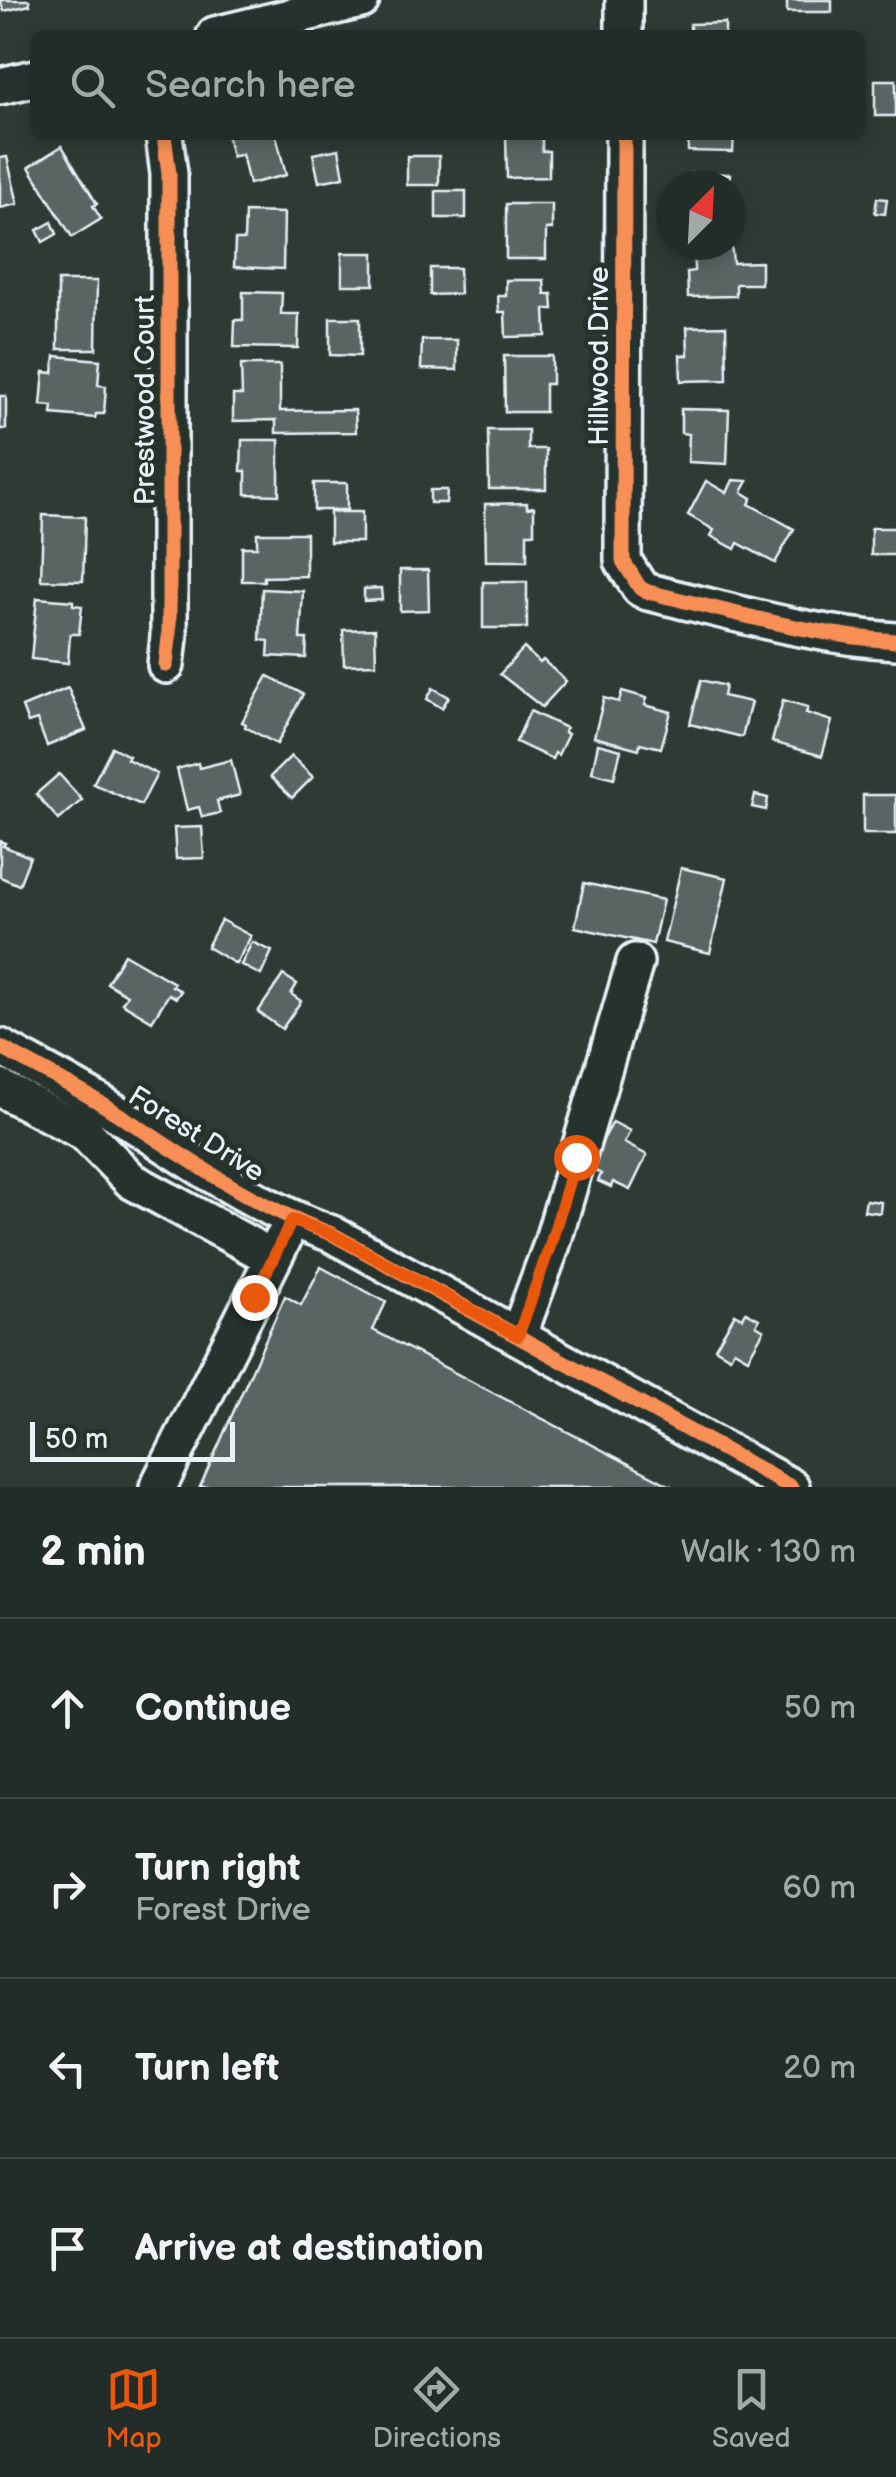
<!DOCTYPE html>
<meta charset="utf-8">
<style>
:root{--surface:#222c28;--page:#2a3430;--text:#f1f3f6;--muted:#a2a7a8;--line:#3f4845;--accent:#ea580c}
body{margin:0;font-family:"Balsamiq Sans",sans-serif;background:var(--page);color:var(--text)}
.compass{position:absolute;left:656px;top:170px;width:90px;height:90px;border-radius:50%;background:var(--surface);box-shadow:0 5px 15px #0003;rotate:24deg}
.scale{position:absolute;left:30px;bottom:25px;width:205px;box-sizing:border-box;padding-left:10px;border:5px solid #e8f1f8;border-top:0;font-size:28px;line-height:35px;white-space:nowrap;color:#e8f1f8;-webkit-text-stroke:8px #26332d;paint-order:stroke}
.stop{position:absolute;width:30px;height:30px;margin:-22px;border:8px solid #ea580c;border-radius:50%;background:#fff}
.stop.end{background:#ea580c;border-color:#fff;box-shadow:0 2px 10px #0008}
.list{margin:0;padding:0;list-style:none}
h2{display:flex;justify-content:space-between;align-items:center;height:130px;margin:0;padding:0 40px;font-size:42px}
h2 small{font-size:32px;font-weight:400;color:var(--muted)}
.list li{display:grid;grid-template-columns:65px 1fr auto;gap:30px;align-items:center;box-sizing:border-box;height:180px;padding:0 40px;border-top:2px solid var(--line)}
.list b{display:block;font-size:38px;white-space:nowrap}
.list p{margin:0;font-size:32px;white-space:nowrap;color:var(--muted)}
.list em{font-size:32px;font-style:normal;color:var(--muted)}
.icon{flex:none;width:55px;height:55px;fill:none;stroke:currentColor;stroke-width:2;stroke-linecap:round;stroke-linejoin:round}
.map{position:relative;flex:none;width:896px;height:1487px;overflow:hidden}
.search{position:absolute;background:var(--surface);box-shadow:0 5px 15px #0003;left:30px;right:30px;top:30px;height:110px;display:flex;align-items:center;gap:25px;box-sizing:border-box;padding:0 35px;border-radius:15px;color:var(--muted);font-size:38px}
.sheet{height:850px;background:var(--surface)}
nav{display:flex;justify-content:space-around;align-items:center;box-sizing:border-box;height:140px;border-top:2px solid var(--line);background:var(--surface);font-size:28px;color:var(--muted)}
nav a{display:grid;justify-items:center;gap:5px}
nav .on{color:var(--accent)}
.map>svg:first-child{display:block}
.building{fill:#596563;stroke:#e8f1f8;stroke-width:2.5}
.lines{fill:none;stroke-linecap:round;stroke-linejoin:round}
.minor-casing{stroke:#e8f1f8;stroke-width:42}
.minor{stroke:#26332d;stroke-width:35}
.cycleway-casing{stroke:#26332d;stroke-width:21}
.cycleway{stroke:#f78f57;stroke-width:15}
.route{stroke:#ea580c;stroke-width:12}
.labels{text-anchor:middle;stroke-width:10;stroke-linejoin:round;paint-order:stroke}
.street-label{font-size:28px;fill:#e8f1f8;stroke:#26332d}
</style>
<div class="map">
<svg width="896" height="1487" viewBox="0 0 896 1487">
<rect width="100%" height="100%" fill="#2e3b35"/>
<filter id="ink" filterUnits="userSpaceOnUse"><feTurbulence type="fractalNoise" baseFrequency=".01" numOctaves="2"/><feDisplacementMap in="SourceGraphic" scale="20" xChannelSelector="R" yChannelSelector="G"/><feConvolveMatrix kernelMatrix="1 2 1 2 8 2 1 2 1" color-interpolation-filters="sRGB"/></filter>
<g filter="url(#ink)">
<g class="building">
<path d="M0,0H29L30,5L4,11Z"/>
<rect x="787" y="0" width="45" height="12"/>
<path d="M725,23V35H690V24Z"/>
<rect x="875" y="80" width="21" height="36"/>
<path d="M227,135H276L286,175L249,184L242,154L232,157Z"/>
<path d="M506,135H542V151H549V177L507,178Z"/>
<path d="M688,135H734L733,152L688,151Z"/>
<path d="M62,146L97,204L93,206L101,219L72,237L29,167Z"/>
<path d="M339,149L344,177L319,182L313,154Z"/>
<rect x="407" y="156" width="32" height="29"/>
<path d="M7,157L18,204L0,208V158Z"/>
<path d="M691,173L730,174V185H691Z"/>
<rect x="436" y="191" width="30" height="27"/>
<path d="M877,198L887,199L885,214L875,213Z"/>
<path d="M506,204H552V229H546V259H506Z"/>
<path d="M245,212L284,213L283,269L234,267L235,240H244Z"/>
<path d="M52,222L57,234L43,242L37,230Z"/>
<path d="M731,242L733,263L761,262V284H736V296L688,297L687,272L694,271V245H731Z"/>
<rect x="342" y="253" width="32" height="32"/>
<path d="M430,268H459L460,294L430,295Z"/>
<path d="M506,280H544L545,294H552L553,309H545L546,336L506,337L505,312H499L498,296H506Z"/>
<path d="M58,281H97L96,349H58Z"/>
<path d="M243,292L282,293L281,314H299L298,348L234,347L235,320H243Z"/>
<path d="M330,318H360V356L330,355Z"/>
<path d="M726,326L727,380L681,381L680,355H688L687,327Z"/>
<path d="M422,340H457V370L421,369Z"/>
<path d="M55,356L100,360L98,385L106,386L104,414H96L95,418L52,414L53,406L41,405L44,372L53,373Z"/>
<path d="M504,356H552V384H545V412H505Z"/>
<path d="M241,365H280V411L355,410L356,432L276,433V420L233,421V395H242Z"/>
<rect x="0" y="396" width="6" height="33"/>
<path d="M681,409L729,410L727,464L688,462L689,434L681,433Z"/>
<path d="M488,430H528V449H546V489H489Z"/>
<path d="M242,440H279V495L246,494V471H241Z"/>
<path d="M733,480L748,481L742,492L752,498L749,504L794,529L775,563L738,543L735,549L711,536L714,530L688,515L706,481L727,493Z"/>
<rect x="314" y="483" width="33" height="27"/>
<path d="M430,490H447L446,503H430Z"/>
<path d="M527,503V508L534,507V533H527V561H486L485,504Z"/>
<rect x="330" y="512" width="32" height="30"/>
<path d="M43,515L85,517L83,581L41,580Z"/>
<rect x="871" y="528" width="25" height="27"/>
<path d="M257,533H306V576L264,577V581H242V547H257Z"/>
<path d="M400,570H428L429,610L400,611Z"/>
<rect x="483" y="582" width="44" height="46"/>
<path d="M381,588L382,600L364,601V589Z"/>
<path d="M262,589L303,591L300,639H307L306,658L268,656L269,641L260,640Z"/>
<path d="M37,598L73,601V605L82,606L79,634H70L68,663L31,659Z"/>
<path d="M375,629L376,664L344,665L343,630Z"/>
<path d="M524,648L540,663L543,660L566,681L542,707L500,674Z"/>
<path d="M268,676L303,694L277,744L245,727L246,724L242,722Z"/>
<path d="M701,680L725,686L723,696L751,702L742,737L690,724Z"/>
<path d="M68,688L86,730L47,746L37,720L28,723L22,707Z"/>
<path d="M433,688L449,697L442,708L427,699Z"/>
<path d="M622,691L647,698L645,705L671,712L661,748L640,743L639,749L594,737L604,698L619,702Z"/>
<path d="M783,700L808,707L806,713L832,721L822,756L772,742Z"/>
<path d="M530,711L566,728L564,732L568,734L558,755L555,753L552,759L516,742Z"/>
<path d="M598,744L621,750L614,778L592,772Z"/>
<path d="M112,747L129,756L127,759L157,774L141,805L93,784Z"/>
<path d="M291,756L313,777L292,798L270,777Z"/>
<path d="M231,760L240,795L217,801L220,813L202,817L199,807L187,810L177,769L198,763L199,768Z"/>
<path d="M59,774L82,800L59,820L36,794Z"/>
<path d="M755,795L768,798L766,810L752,807Z"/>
<rect x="863" y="795" width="33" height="39"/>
<path d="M202,827L204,858L176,859L174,828Z"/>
<path d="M0,841L5,843L3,846L30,857L19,885L0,877Z"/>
<path d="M681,868L727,878L710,953L664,942Z"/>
<path d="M584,883L663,900L653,944L575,927Z"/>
<path d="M221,920L251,936L236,964L207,947Z"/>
<path d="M252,942L272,951L261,975L241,965Z"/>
<path d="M124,954L174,983L172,986L181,991L176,998L169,994L152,1021L122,1003L127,995L107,983Z"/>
<path d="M283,975L297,984L291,994L301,1001L282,1029L258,1012Z"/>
<path d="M613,1122L630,1131L624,1143L647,1155L630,1190L613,1182L611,1187L598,1181L601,1174L588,1167Z"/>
<path d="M866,1200L881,1202L880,1213L864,1211Z"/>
<path d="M321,1267L386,1302L373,1330L673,1487H200L285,1296L301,1305Z"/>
<path d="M746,1312L759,1319L756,1325L764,1330L748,1358L734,1350L730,1357L715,1348L735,1314L743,1318Z"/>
</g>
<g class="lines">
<g class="minor-casing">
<g id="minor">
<path d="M624,0V35"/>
<path d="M215,35L361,0"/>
<path d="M0,86L35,78"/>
<path d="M164,135L169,174V637L166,665"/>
<path d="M624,135L623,561L640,588L648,592C729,611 812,636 896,641"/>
<path d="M0,1047C34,1066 69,1084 102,1104C177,1150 248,1205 332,1234L791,1487"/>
<path d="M0,1088L85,1133L132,1181L273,1258"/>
<path d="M518,1336L551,1247L635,962"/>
<path d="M158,1487L283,1239"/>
</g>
</g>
<use href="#minor" class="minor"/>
<g class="cycleway-casing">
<g id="cycleway">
<path d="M164,135L169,174V637L166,665"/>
<path d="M624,135L623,561L640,588L648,592C729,611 812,636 896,641"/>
<path d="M0,1047C34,1066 69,1084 102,1104C177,1150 248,1205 332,1234L791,1487"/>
</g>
</g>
<use href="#cycleway" class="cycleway"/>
</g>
</g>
<g class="lines" filter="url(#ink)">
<path class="route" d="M254,1297L292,1220L332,1234L518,1336L550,1246L576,1157"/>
</g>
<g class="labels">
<g class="street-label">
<text transform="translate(598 356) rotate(-90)" y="10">Hillwood Drive</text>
<text transform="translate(144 400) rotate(-90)" y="10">Prestwood Court</text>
<text transform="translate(197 1133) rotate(32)" y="10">Forest Drive</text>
</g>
</g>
</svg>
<svg class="compass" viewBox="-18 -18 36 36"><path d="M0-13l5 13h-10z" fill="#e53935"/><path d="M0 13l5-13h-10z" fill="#a2a7a8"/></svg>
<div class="scale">50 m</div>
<div class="stop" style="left:576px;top:1157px"></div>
<div class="stop end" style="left:254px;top:1297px"></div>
<div class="search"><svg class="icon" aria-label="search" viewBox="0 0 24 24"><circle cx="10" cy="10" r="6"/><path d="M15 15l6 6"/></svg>Search here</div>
</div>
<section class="sheet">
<h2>2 min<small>Walk · 130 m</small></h2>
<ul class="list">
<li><svg class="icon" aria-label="ahead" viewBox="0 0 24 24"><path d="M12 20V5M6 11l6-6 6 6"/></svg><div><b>Continue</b></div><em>50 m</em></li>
<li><svg class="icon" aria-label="right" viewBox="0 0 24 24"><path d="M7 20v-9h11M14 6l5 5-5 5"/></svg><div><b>Turn right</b><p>Forest Drive</p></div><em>60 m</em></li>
<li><svg class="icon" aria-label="left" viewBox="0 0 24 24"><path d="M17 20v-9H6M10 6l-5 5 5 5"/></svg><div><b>Turn left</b></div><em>20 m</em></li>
<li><svg class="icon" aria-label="arrive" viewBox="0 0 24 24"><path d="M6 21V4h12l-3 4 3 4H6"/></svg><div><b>Arrive at destination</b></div></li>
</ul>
</section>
<nav>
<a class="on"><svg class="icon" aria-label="map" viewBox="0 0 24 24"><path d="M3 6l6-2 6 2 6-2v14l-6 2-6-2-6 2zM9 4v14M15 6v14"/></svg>Map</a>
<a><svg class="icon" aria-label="directions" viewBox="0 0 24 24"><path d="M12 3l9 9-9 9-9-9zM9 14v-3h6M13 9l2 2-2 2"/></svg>Directions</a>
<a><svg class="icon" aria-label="saved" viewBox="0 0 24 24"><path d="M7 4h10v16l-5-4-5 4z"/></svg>Saved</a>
</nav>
